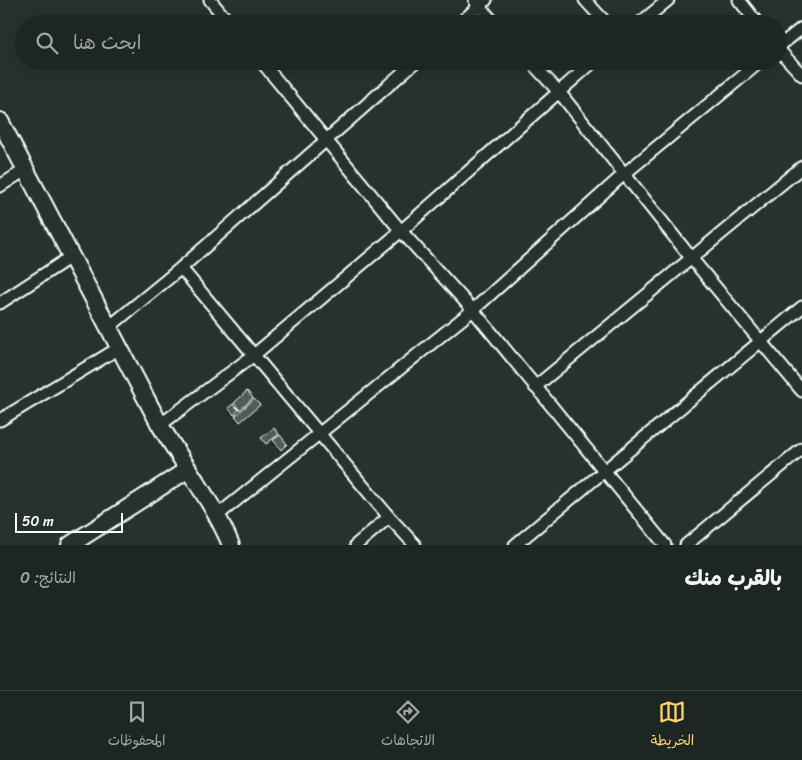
<!DOCTYPE html>
<html lang="ar">
<meta charset="utf-8">
<style>
:root{--surface:#1c2622;--page:#29322f;--text:#f1f3f6;--muted:#a0a5a5;--line:#3a4340;--accent:#ffd166}
body{margin:0;font-family:Sriracha,"Playpen Sans Arabic",sans-serif;background:var(--page);color:var(--text);direction:rtl}
.scale{position:absolute;left:15px;bottom:12px;width:108px;box-sizing:border-box;padding-left:5px;border:2px solid #fff;border-top:0;font-size:14px;line-height:18px;white-space:nowrap;color:#fff;-webkit-text-stroke:4px #26332d;paint-order:stroke}
.list{margin:0;padding:0;list-style:none}
h2{display:flex;justify-content:space-between;align-items:center;height:65px;margin:0;padding:0 20px;font-size:21px}
h2 small{font-size:16px;font-weight:400;color:var(--muted)}
.icon{flex:none;width:28px;height:28px;fill:none;stroke:currentColor;stroke-width:2;stroke-linecap:round;stroke-linejoin:round}
.map{position:relative;flex:none;width:802px;height:545px;overflow:hidden;direction:ltr}
.search{position:absolute;background:var(--surface);box-shadow:0 5px 20px #0002;left:15px;right:15px;top:15px;height:55px;display:flex;align-items:center;gap:12px;box-sizing:border-box;padding:0 18px;border-radius:28px;color:var(--muted);font-size:19px}
.sheet{height:145px;background:var(--surface)}
nav{display:flex;justify-content:space-around;align-items:center;box-sizing:border-box;height:70px;border-top:1px solid var(--line);background:var(--surface);font-size:14px;color:var(--muted)}
nav a{display:grid;justify-items:center;gap:2px}
nav .on{color:var(--accent)}
.map>svg:first-child{display:block}
.shadow{fill:#0007}
.building{fill:#515c57;stroke:#fff}
.lines{fill:none;stroke-linecap:round;stroke-linejoin:round}
.street-casing{stroke:#fff;stroke-width:15}
.secondary-casing{stroke:#fff;stroke-width:20}
.street{stroke:#26332d;stroke-width:11}
.secondary{stroke:#26332d;stroke-width:16}
</style>
<div class="map">
<svg width="802" height="545" viewBox="0 0 802 545">
<rect width="100%" height="100%" fill="#26332d"/>
<filter id="ink" filterUnits="userSpaceOnUse"><feTurbulence type="fractalNoise" baseFrequency=".02" numOctaves="2"/><feDisplacementMap in="SourceGraphic" scale="10" xChannelSelector="R" yChannelSelector="G"/><feConvolveMatrix kernelMatrix="1 2 1 2 8 2 1 2 1" color-interpolation-filters="sRGB"/></filter>
<g filter="url(#ink)">
<g class="shadow">
<path d="M247,393L258,405L238,423L234,418L242,408L232,416L227,411Z"/>
<path d="M274,441L286,444L278,450L272,443Z"/>
</g>
<g class="building">
<path d="M247,391L253,398L240,410L234,403Z"/>
<path d="M254,399L260,405L240,422L235,416Z"/>
<path d="M233,404L239,410L234,415L228,408Z"/>
<path d="M274,428L279,434L266,444L261,438Z"/>
<path d="M280,435L287,444L281,450L273,440Z"/>
</g>
<g class="lines">
<g class="street-casing">
<g id="street">
<path d="M210,0L230,24"/>
<path d="M585,0L607,24"/>
<path d="M739,0L758,24"/>
<path d="M475,1L495,24"/>
<path d="M459,24L486,0"/>
<path d="M639,24L668,0"/>
<path d="M778,47L802,28"/>
<path d="M778,49L802,75"/>
<path d="M261,61L401,231L473,310L665,545"/>
<path d="M530,61L559,92L692,259L802,391"/>
<path d="M0,186L25,170"/>
<path d="M181,268L389,517L415,545"/>
<path d="M0,303L72,256"/>
<path d="M108,328L181,268L416,61"/>
<path d="M535,387L802,167"/>
<path d="M0,420L119,348"/>
<path d="M160,425L254,355L401,231L594,61"/>
<path d="M218,515L473,310L623,175L761,61"/>
<path d="M356,545L389,517"/>
<path d="M515,545L802,307"/>
<path d="M686,545L802,449"/>
</g>
</g>
<g class="secondary-casing">
<g id="secondary">
<path d="M0,121L160,425C184,465 213,502 231,545"/>
<path d="M70,545L187,470"/>
</g>
</g>
<use href="#street" class="street"/>
<use href="#secondary" class="secondary"/>
</g>
</g>
</svg>
<div class="scale">50 m</div>
<div class="search"><svg class="icon" aria-label="search" viewBox="0 0 24 24"><circle cx="10" cy="10" r="6"/><path d="M15 15l6 6"/></svg>ابحث هنا</div>
</div>
<section class="sheet">
<h2>بالقرب منك<small>النتائج: 0</small></h2>
<ul class="list">
</ul>
</section>
<nav>
<a class="on"><svg class="icon" aria-label="map" viewBox="0 0 24 24"><path d="M3 6l6-2 6 2 6-2v14l-6 2-6-2-6 2zM9 4v14M15 6v14"/></svg>الخريطة</a>
<a><svg class="icon" aria-label="directions" viewBox="0 0 24 24"><path d="M12 3l9 9-9 9-9-9zM9 14v-3h6M13 9l2 2-2 2"/></svg>الاتجاهات</a>
<a><svg class="icon" aria-label="saved" viewBox="0 0 24 24"><path d="M7 4h10v16l-5-4-5 4z"/></svg>المحفوظات</a>
</nav>
